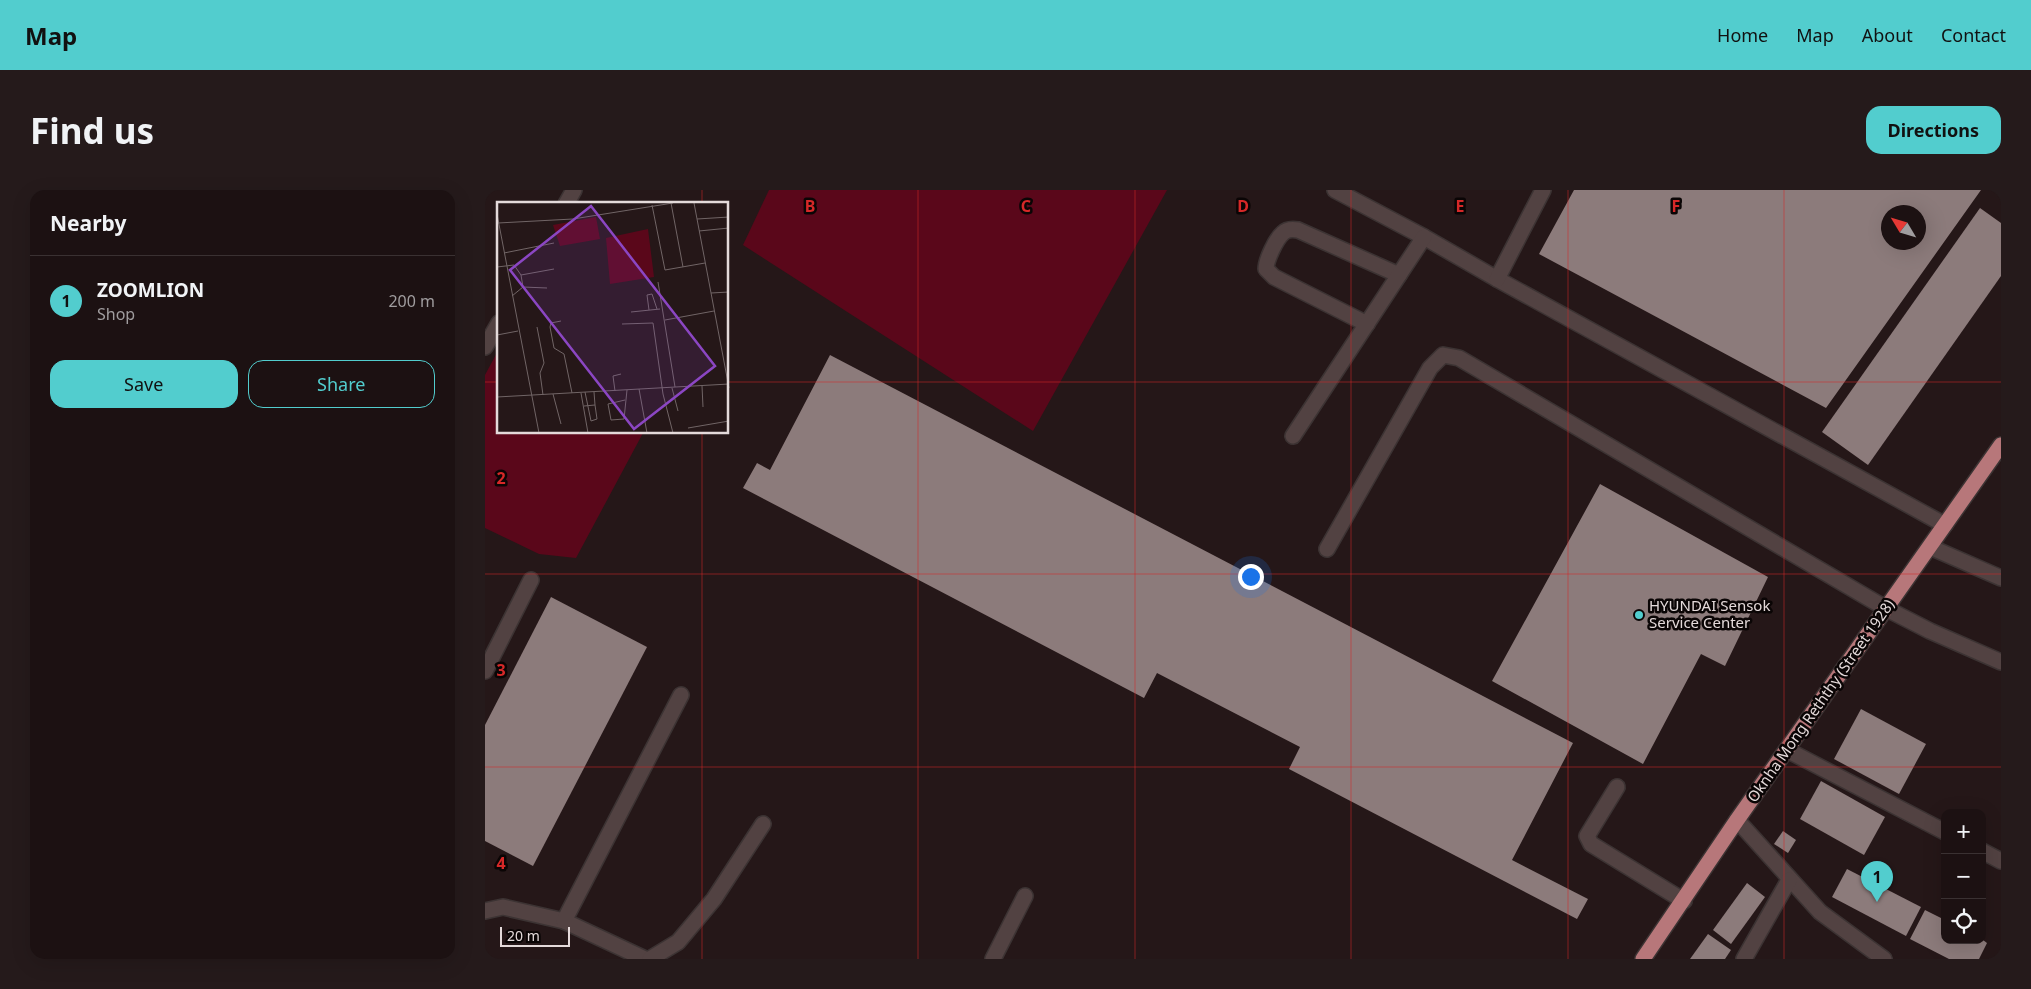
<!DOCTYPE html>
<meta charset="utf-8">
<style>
:root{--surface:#1c1112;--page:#251a1b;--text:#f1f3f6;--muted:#a09d9f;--line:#3a3132;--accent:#52cdce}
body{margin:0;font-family:"Noto Sans",sans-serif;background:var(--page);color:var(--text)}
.controls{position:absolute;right:15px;bottom:15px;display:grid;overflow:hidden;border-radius:10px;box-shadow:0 5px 20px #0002}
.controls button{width:45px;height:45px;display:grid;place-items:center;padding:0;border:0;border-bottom:1px solid var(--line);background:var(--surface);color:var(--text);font:25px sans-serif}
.compass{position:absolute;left:1396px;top:15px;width:45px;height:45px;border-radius:50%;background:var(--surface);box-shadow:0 5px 20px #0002;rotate:308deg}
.scale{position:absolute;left:15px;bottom:12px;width:70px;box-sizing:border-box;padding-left:5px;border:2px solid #e4dada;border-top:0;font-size:14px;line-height:18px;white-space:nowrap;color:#e4dada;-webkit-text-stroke:4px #0a0505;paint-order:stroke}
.you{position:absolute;left:765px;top:386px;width:18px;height:18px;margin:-12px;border:4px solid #fff;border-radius:50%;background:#1a73e8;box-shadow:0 0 0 8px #1a73e833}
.badge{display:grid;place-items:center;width:32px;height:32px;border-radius:50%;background:var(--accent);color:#111;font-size:16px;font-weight:700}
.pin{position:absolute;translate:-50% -41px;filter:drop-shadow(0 1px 2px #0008)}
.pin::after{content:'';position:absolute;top:26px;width:18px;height:15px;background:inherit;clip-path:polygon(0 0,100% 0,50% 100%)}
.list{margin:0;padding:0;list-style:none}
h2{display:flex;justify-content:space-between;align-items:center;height:65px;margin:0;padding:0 20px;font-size:21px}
h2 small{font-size:16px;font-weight:400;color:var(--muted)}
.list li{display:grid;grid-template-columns:32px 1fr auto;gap:15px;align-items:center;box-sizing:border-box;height:90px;padding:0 20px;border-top:1px solid var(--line)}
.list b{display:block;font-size:19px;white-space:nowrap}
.list p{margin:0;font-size:16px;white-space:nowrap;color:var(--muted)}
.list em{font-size:16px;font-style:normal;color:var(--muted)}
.actions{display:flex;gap:10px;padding:15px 20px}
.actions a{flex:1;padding:11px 0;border:1px solid var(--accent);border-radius:15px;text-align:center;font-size:18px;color:var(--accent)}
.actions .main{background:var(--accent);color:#111}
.icon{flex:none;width:28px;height:28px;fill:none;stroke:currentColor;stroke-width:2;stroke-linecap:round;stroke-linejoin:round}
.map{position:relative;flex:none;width:1516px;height:769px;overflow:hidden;border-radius:15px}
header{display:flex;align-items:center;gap:30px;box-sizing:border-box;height:70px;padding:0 25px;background:var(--accent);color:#111}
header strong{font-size:24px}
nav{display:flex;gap:28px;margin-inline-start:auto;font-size:18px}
.intro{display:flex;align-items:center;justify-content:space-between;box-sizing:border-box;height:120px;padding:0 30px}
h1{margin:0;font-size:35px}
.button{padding:12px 22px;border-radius:15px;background:var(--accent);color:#111;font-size:18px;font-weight:700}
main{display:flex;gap:30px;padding:0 30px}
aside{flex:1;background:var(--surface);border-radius:15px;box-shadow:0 5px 20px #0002}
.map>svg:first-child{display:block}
.water{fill:#5a071a}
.building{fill:#8c7b7b;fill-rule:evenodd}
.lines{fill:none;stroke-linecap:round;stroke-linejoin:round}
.minor-casing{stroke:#3c3333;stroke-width:18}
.major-casing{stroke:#3c3333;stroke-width:18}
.minor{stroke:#524242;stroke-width:15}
.major{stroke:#b7777a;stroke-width:15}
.grid{fill:none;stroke:#d62828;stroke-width:1;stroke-opacity:0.55}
.poi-dot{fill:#52cdce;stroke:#0a0505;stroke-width:2}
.labels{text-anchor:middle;stroke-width:5;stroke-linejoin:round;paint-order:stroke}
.poi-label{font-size:15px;fill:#e4dada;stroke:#0a0505;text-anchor:start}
.street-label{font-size:15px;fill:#e4dada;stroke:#0a0505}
.inset-road{fill:none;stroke:#716566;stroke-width:1}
.view{fill:#8b46c3;fill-opacity:0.15;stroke:#8b46c3;stroke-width:2.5}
.inset-edge{fill:none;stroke:#e4dada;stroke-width:2.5}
.grid-label{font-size:16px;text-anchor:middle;font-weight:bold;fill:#d62828;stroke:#0a0505;stroke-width:5;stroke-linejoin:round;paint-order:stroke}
</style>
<header>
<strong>Map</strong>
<nav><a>Home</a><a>Map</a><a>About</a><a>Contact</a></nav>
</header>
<div class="intro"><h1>Find us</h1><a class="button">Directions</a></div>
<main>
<aside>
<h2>Nearby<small></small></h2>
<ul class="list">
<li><span class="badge">1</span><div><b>ZOOMLION</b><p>Shop</p></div><em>200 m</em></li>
</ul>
<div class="actions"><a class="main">Save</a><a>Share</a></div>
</aside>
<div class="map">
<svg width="1516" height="769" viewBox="0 0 1516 769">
<rect width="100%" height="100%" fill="#251718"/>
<g class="water">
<path d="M284,0H682L548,241L258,55Z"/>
<path d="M14,159V242L158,243L91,368L54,364L0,338V185Z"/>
</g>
<g class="building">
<path d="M1089,0H1496L1341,218L1054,64ZM1404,22H1434V52H1404Z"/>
<path d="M1495,18L1516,33V86L1383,275L1337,242Z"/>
<path d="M345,165L1088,553L1027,670L1103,709L1092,729L804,579L815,557L672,483L659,508L258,298L272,273L285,280Z"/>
<path d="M1115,294L1283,387L1240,476L1216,464L1158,574L1007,491Z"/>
<path d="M66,407L162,457L48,676L0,651V535Z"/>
<path d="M1376,519L1441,554L1414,604L1349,569Z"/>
<path d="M1336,591L1400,627L1379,665L1315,629Z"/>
<path d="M1298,641L1311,650L1303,663L1289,654Z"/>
<path d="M1362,679L1436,717L1421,746L1347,707Z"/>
<path d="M1262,693L1280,707L1246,754L1228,740Z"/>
<path d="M1440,720L1460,730V750H1498L1502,753L1494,769H1464L1425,749Z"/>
<path d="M1223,744L1246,760L1240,769H1205Z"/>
</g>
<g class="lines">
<g class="minor-casing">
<g id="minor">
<path d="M850,0L939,47L1012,89L1460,335"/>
<path d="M81,14L89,0"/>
<path d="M1012,89L1058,0"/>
<path d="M882,134L789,87L781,79C781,70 791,49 798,43C802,39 807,39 813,40L914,85"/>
<path d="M0,157L14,133"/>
<path d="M808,246L939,47"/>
<path d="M1445,357L1516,388"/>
<path d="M842,359L945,178L958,165L974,168L1402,419L1445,441L1516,472"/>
<path d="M0,481L46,390"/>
<path d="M1302,560L1460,642"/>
<path d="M1132,597L1102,646L1106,654L1199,711"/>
<path d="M1252,630L1335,722L1399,769"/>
<path d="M1497,661L1516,671"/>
<path d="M0,721L18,717L79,731"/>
<path d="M160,769L79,731L196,505"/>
<path d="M165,769L193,752L229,709L278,634"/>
<path d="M508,769L540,706"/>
<path d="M1259,769L1304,690"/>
</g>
</g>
<g class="major-casing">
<path id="major" d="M1158,769L1252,630L1516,255"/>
</g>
<use href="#minor" class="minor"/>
<use href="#major" class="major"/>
</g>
<path class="grid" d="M217,0V14M433,0V769M650,0V769M866,0V769M1083,0V769M1299,0V769M0,192H14M242,192H1516M217,242V769M0,384H1516M0,577H1516"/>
<circle class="poi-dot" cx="1154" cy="425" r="5"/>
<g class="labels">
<g class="poi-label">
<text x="1164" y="421">HYUNDAI Sensok<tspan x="1164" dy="17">Service Center</tspan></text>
</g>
<g class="street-label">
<text transform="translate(1336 511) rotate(-55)" y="5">Oknha Mong Reththy (Street 1928)</text>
</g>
</g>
<g transform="translate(12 12)">
<rect width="231" height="231" fill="#251718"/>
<path d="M99,15L103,37L63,44L56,23ZM151,27L157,75L113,82L109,36Z" fill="#5a071a"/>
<path class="inset-road" d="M174,1L186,65M197,1L232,186M155,3L168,68L208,61M0,12L42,231M200,17L232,15M1,21L76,17L176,1M202,29L232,26M7,51L57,41M0,65L17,63L24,73M161,80L178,185M26,85L50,86M214,91L232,90M15,94L26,85L24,73L57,67M152,108L150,93L155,92L160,107M134,110L163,107M168,118L217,109M64,119L54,121L53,125L57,146L67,152L75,191M125,122L156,121L166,192L176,231M40,125L47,161L43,171L46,193M0,133L21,129M205,184L206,205M175,186L181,209M142,187L150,231M118,189L116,174L124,172M88,190L94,219L100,217L98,203M84,191L91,231M56,192L64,222M0,195L232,182M128,198L111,202L114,218L127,217L130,188M87,204L98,203L97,190M191,226L232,219"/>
<path class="view" d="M94,4L218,164L137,227L13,68Z"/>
<rect width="231" height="231" class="inset-edge"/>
</g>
<g class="grid-label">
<text x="325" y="22">B</text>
<text x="541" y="22">C</text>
<text x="758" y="22">D</text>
<text x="975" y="22">E</text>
<text x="1191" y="22">F</text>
<text x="16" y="294">2</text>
<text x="16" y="486">3</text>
<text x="16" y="679">4</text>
</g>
</svg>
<div class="controls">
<button>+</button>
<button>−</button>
<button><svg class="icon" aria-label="locate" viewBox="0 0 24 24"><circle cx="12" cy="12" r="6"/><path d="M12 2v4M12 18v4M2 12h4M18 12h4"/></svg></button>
</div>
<svg class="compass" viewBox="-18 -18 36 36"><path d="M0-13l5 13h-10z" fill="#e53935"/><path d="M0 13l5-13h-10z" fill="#a09d9f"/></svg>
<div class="scale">20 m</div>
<div class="you"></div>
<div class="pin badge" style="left:1392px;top:712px">1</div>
</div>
</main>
